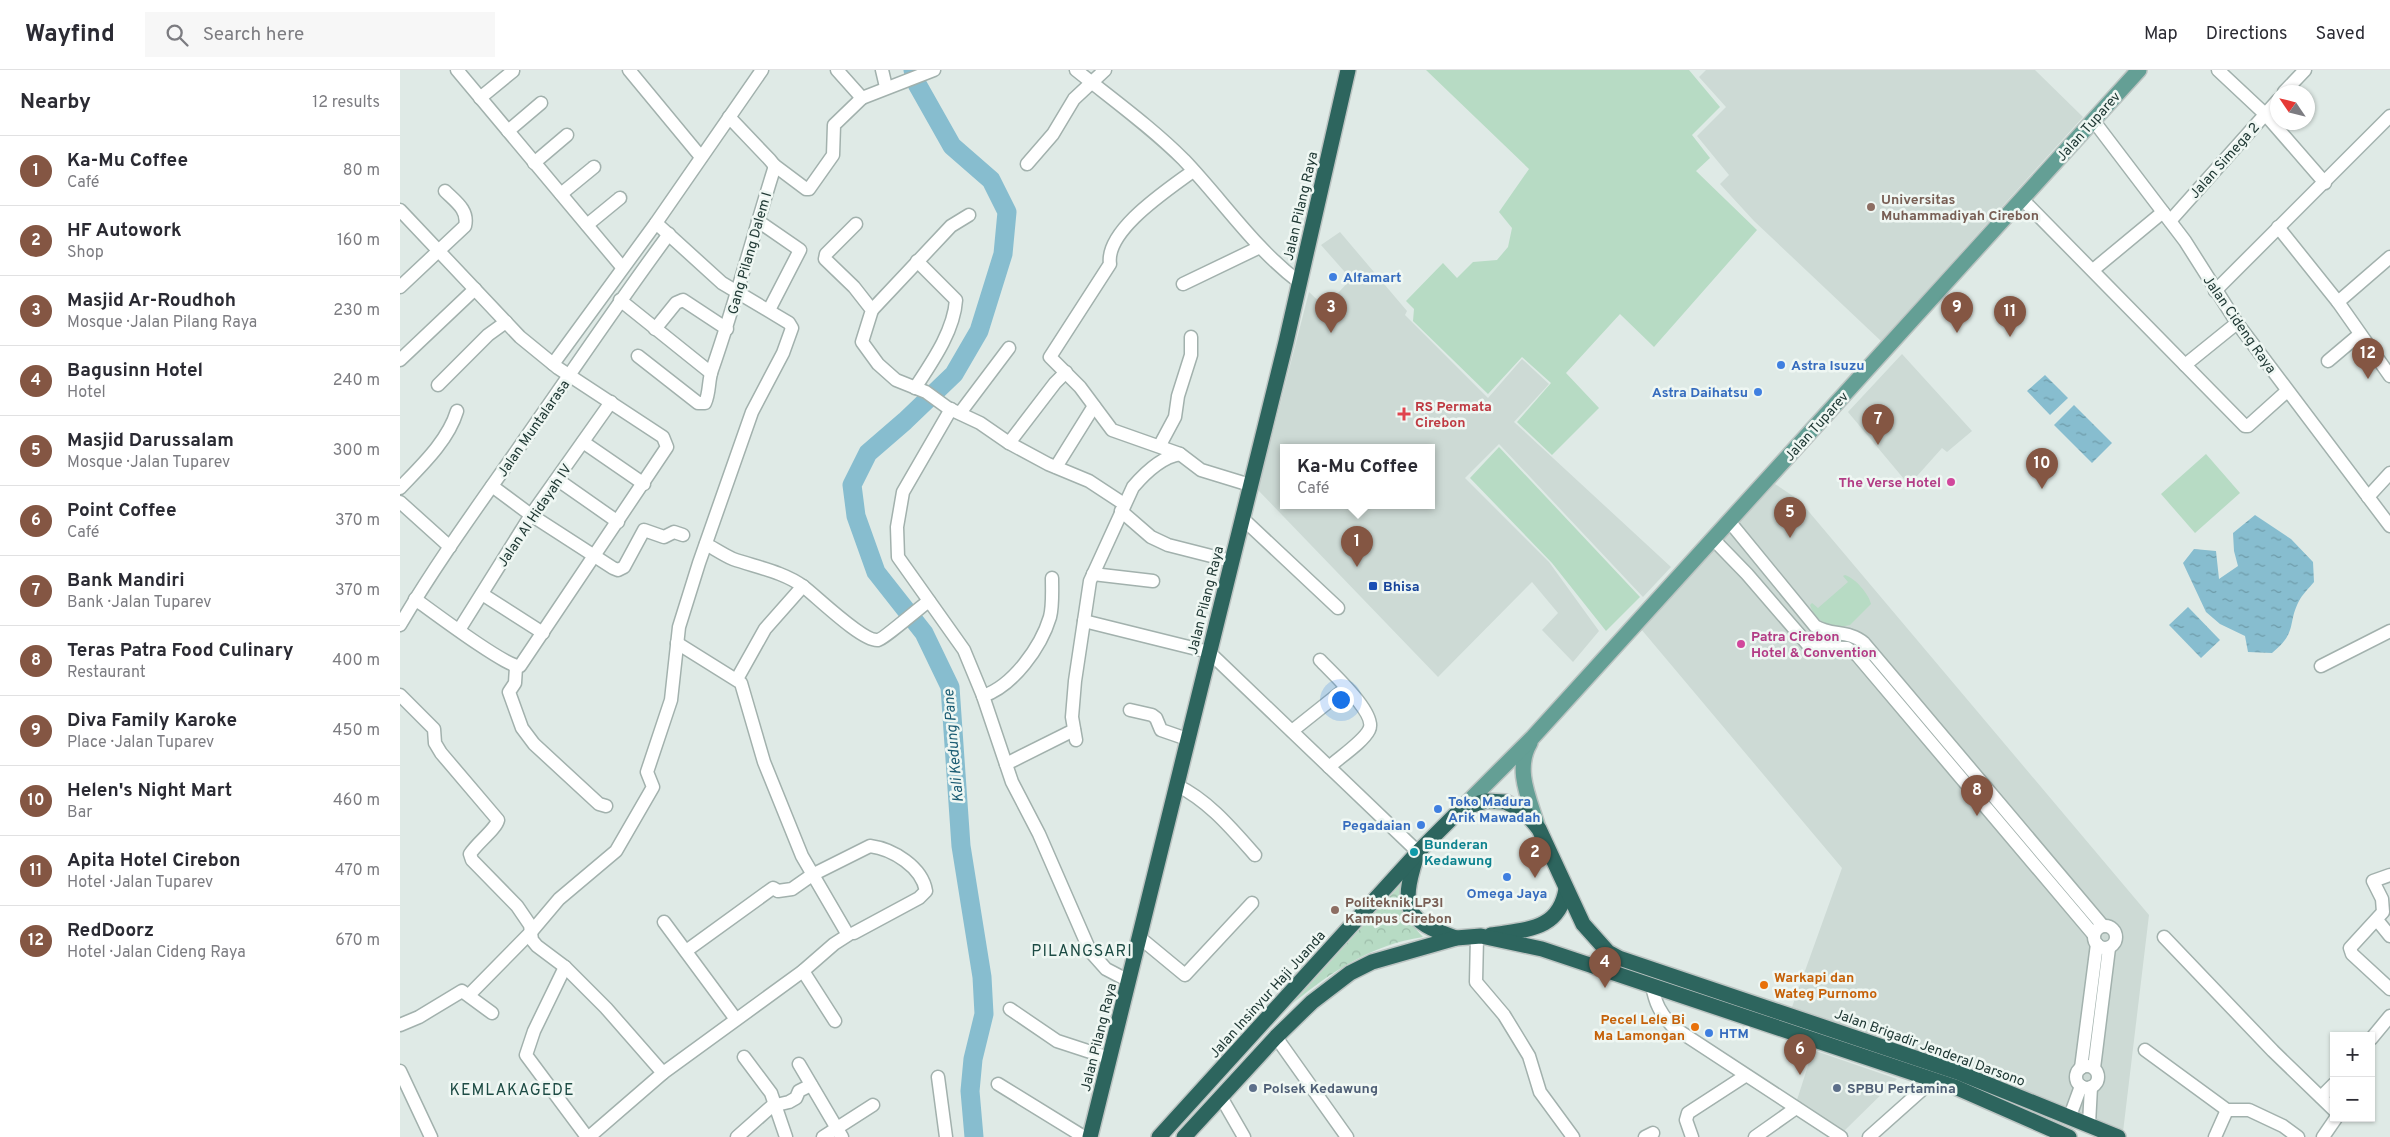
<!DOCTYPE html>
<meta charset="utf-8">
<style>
:root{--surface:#fff;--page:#f7f7f7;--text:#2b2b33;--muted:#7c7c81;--line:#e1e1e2;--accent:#845643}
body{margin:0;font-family:Overpass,sans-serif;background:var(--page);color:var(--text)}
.controls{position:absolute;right:15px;bottom:15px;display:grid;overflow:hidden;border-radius:0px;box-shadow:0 1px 4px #0004}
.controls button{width:45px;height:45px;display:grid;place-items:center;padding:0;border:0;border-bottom:1px solid var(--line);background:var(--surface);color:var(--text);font:25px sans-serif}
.compass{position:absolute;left:1870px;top:15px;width:45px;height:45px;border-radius:50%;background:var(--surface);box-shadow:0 1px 4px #0004;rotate:305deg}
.you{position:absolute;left:940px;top:629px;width:18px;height:18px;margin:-12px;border:4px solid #fff;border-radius:50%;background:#1a73e8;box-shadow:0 0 0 8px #1a73e833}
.badge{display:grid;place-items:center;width:32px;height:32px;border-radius:50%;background:var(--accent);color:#fff;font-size:16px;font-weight:700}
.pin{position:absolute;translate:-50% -41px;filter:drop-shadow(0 1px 2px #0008)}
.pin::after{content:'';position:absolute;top:26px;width:18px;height:15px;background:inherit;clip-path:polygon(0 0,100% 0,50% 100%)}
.popup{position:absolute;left:880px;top:374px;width:155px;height:65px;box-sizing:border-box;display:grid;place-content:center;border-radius:0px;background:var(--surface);filter:drop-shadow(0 1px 4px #0005);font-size:16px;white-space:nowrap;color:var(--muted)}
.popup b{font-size:19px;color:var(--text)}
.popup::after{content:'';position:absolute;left:50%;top:100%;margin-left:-10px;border:10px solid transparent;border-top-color:var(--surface)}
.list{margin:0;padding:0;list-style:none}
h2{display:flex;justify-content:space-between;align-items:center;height:65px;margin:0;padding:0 20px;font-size:21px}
h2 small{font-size:16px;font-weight:400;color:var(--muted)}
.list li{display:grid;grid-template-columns:32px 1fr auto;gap:15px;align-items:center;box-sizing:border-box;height:70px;padding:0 20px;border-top:1px solid var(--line)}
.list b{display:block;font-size:19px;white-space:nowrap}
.list p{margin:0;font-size:16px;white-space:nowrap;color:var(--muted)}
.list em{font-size:16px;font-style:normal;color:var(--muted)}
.icon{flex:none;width:28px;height:28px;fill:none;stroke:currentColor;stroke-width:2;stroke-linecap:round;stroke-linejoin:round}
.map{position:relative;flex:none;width:1990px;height:1067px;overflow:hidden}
header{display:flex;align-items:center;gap:30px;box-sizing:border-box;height:70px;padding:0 25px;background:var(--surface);border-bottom:1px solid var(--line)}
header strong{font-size:24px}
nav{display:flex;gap:28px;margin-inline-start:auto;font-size:18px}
.search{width:350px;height:45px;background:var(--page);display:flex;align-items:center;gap:12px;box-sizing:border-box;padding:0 18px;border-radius:0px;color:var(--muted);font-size:19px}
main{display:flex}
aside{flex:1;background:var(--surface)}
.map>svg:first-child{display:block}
.built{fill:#cddad5;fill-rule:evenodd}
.grass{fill:#b7dbc4}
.forest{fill:url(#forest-crowns)}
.water{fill:url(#water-ripples)}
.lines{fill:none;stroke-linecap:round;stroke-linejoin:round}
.river{stroke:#87bdcf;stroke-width:19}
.street-casing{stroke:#a2b1ad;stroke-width:15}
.primary-casing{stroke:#bcc4c2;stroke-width:18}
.highway-casing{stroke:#bcc4c2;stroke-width:18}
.street{stroke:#fff;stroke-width:12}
.primary{stroke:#649f95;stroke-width:15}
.highway{stroke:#2d655e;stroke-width:15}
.education-dot{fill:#8d6e63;stroke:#eff7f3;stroke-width:2}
.shop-dot{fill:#3f7fe0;stroke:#eff7f3;stroke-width:2}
.health-dot{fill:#e0444e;stroke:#eff7f3;stroke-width:2}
.hotel-dot{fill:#d1479c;stroke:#eff7f3;stroke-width:2}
.transit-dot{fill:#1a4fb4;stroke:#eff7f3;stroke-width:2}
.culture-dot{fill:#0f9aa8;stroke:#eff7f3;stroke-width:2}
.food-dot{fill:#e8710a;stroke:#eff7f3;stroke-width:2}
.service-dot{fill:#5c6f8a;stroke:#eff7f3;stroke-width:2}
.labels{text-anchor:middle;stroke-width:5;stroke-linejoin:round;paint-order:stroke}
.street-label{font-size:14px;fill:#203935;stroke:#eff7f3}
.education-label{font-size:14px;font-weight:bold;fill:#785e54;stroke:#eff7f3;text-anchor:start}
.shop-label{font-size:14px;font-weight:bold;fill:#366cbe;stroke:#eff7f3;text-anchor:start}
.health-label{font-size:14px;font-weight:bold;fill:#be3a42;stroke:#eff7f3;text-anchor:start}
.hotel-label{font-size:14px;font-weight:bold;fill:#b23c85;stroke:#eff7f3;text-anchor:end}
.transit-label{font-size:14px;font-weight:bold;fill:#164399;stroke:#eff7f3;text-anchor:start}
.culture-label{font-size:14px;font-weight:bold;fill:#0d838f;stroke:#eff7f3;text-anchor:start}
.food-label{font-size:14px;font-weight:bold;fill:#c56008;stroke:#eff7f3;text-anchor:start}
.service-label{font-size:14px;font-weight:bold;fill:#4e5e75;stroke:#eff7f3;text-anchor:start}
.water-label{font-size:15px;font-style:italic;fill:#1c5d74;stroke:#eff7f3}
.quarter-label{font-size:16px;letter-spacing:1px;fill:#1d4b44;stroke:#eff7f3}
</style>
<header>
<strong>Wayfind</strong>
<div class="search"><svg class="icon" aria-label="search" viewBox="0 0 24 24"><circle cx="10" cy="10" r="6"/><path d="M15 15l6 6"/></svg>Search here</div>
<nav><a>Map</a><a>Directions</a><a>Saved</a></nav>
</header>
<main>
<aside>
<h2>Nearby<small>12 results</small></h2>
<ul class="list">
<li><span class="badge">1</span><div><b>Ka-Mu Coffee</b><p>Café</p></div><em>80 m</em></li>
<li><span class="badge">2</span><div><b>HF Autowork</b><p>Shop</p></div><em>160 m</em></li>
<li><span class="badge">3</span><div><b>Masjid Ar-Roudhoh</b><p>Mosque · Jalan Pilang Raya</p></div><em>230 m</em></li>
<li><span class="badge">4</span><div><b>Bagusinn Hotel</b><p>Hotel</p></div><em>240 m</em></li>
<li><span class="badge">5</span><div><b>Masjid Darussalam</b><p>Mosque · Jalan Tuparev</p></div><em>300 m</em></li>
<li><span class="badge">6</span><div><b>Point Coffee</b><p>Café</p></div><em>370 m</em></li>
<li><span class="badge">7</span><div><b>Bank Mandiri</b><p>Bank · Jalan Tuparev</p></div><em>370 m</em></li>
<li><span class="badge">8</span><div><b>Teras Patra Food Culinary</b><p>Restaurant</p></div><em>400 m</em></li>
<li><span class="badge">9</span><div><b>Diva Family Karoke</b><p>Place · Jalan Tuparev</p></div><em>450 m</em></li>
<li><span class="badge">10</span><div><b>Helen's Night Mart</b><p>Bar</p></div><em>460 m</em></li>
<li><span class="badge">11</span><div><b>Apita Hotel Cirebon</b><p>Hotel · Jalan Tuparev</p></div><em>470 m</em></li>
<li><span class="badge">12</span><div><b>RedDoorz</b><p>Hotel · Jalan Cideng Raya</p></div><em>670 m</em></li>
</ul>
</aside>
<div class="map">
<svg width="1990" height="1067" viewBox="0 0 1990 1067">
<defs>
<pattern id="forest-crowns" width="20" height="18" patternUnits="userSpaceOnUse" patternTransform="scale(1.25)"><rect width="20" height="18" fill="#b7dbc4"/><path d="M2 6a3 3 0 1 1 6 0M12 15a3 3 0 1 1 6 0" fill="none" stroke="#9dbda9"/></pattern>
<pattern id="water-ripples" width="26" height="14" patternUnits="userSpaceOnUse" patternTransform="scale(1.25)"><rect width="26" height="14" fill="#87bdcf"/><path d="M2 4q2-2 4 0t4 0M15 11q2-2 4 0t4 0" fill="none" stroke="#6e9ba9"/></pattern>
</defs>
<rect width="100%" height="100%" fill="#dfeae6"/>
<g class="built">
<path d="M1306,0H1635L1683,47L1481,271L1354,151L1320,114L1329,105L1297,66L1326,37L1299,7Z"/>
<path d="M940,162L1007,241L1005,245L1088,328L1122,289L1149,314L1114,352L1271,497L1243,527L1099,374L1065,408L1149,492L1199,561L1173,592L1142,560L1158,543L1132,512L1038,607L858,420L909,222L925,237L951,209L921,175ZM883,378H1031V436H883Z"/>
<path d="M1502,284L1572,361L1547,382L1542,378L1509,415L1448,342Z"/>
<path d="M1375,414L1399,430L1749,845L1723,1062L1392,937L1442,798L1241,559Z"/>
<path d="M1413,980L1497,1009L1443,1062L1397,1030Z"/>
</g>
<g class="grass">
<path d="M1026,0H1289L1320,37L1292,65L1310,88L1296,101L1357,160L1254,277L1220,244L1166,303L1199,338L1152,385L1117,352L1151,313L1122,287L1088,324L1013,251L1014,239L1006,231L1043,193L1057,208L1073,192L1097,190L1108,177L1112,158L1099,142L1129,99Z"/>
<path d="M1099,377L1240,527L1206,561L1152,493L1070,408Z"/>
<path d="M1806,384L1840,423L1795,463L1761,424Z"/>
<path d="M1445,505C1455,508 1469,524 1471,534L1450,555C1433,560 1415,552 1410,535L1412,533L1418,538L1448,512L1443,506Z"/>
</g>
<path class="forest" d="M1002,813C1002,840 1005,848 1023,867C971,875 932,901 892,934Z"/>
<g class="water">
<path d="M1645,305L1668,328L1650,345L1627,321Z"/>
<path d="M1674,335L1712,373L1692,393L1654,355Z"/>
<path d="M1855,445L1891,469L1913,492L1914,512C1909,518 1902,525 1899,531C1887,554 1898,562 1872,583L1848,582L1845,566L1820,554L1806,542L1783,493L1794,479L1816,481L1819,509L1838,496L1834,481L1833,463Z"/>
<path d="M1788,537L1820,570L1801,588L1769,555Z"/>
</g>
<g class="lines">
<path class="river" d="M513,0L517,14L552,76L591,110L607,142L603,184L579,261L554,304L505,351L468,383L452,415L456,446L476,502L524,563L550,617L561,776L582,907L584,944L573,989L570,1021L574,1067"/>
<g class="street-casing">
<g id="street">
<path d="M57,0L222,197"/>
<path d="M229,0L301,87"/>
<path d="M437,0L462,28L534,0"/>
<path d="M482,0L486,17"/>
<path d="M676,0C712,29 751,57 784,90C823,131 854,178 899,212"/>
<path d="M1818,0L1865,44L1925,113"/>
<path d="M1884,22L1905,0"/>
<path d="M80,28L113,1"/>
<path d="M1693,50L1785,171L1837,253L1990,456"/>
<path d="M108,61L141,33"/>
<path d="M134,93L167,65"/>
<path d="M627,94L653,64L674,29L705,0"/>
<path d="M374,95L406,119H409L433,85L434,55L462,28"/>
<path d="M793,101C769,119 705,160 710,194L650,287L680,317L712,360L780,384L801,400L850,415"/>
<path d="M161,124L194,97"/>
<path d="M1622,129L1845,356H1848L1887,321"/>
<path d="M0,140L120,267L158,298L263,367L267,377L120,596C110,600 29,539 15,529"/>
<path d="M358,151L400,180L369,240"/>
<path d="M1770,151L1878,30"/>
<path d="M456,154L426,184L425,189L454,217L472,240L462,272L478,294L496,310L526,322L548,338L580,353L609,373L648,394L689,411L724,434"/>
<path d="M187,155L220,128"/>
<path d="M1878,157L1938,232L1990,306"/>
<path d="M1693,200L1763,142"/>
<path d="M783,214L860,177"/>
<path d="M0,217L65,156C69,140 55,131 45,121"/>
<path d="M1815,221L1990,46"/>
<path d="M220,230L311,303"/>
<path d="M1938,232L1990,187"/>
<path d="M472,240L551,156L569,145"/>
<path d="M255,259L276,233L283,230L327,259"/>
<path d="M238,286L298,333H305C310,322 308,311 312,300C335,234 353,166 374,99V95L370,90L329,47"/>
<path d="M0,290L75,219"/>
<path d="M1928,291L1960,264"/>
<path d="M153,294L256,153L362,0"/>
<path d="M1785,295L1837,253"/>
<path d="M38,315L88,265L106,252"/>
<path d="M515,318C532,292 554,261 556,230L517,191"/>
<path d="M551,339L503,422L497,457L498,487L564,580L583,626L612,712L639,764L690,881L706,899L729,911"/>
<path d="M560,343L609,278"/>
<path d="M183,372L244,414"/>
<path d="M609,373L655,313L666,302"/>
<path d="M760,375L775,347L778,326L791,285V267"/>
<path d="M656,397L694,336"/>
<path d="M158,410L218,452"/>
<path d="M92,416L131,445L213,498L218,500L224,497L244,460L264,467L274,462L283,465"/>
<path d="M0,418C21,396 48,371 57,341"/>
<path d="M1968,427L1990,403"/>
<path d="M0,432L50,477"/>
<path d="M721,441L751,467L768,475L831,491"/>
<path d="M842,448L938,538"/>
<path d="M1329,451L1415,556C1431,566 1449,560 1464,573L1703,856"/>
<path d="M1313,469L1347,504L1410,577L1447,578L1457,585L1694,865"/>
<path d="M306,474C315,479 324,485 333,489C356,497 384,502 404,517C417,527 463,572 478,570C484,569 520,537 529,531"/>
<path d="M693,504L753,511"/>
<path d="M82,524L143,563"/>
<path d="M684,551L809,582L1018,782"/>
<path d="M0,555C41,485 90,420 136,353C180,290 223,226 269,164"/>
<path d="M59,560L131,445L211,332"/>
<path d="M920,590C931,602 978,644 969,660C963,672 940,687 929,697"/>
<path d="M1921,596L1990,561"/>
<path d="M116,597L115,613L109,622L122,658L134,674L199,734L206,736"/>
<path d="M337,609L365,559L403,516"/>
<path d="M0,625L34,659L35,673L41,683L98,750C96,759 77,773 70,784L72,790L117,836L130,855L132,870L137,876L165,897L206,938L263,1003"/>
<path d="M583,626C613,616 641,577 650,547C653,535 652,521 652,508"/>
<path d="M730,640L752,645L756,648L761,660L787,669"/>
<path d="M892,661L946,618"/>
<path d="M676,670L672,647L675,611L690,511L733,417C745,403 761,387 780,384"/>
<path d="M606,694L674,660"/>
<path d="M776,715C808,730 832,759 855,785"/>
<path d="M1990,805L1973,811L1982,829L1983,842L1950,878L1952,884L1990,919"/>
<path d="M1977,850L1990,866"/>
<path d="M264,852L335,948"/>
<circle cx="1705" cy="867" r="11"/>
<path d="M739,867L785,905L852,833"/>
<path d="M1077,867L1076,912L1104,945L1129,986L1140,1022L1173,1067"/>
<path d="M1764,867L1873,981L1934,1040"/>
<path d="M286,881L373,818L378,821L392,819L412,805L470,776C493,779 522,797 526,821L519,828L454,863"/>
<path d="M165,897L134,961L126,985L187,1067"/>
<path d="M403,901L435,951"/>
<path d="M1252,915C1255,933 1260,943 1273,957L1441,1067"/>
<path d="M69,925L132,861L159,829L216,781L253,717L247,702L271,630L279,557L299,493L352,342L383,283L392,258L389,253L322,213L256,153"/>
<path d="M610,939L657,971L709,988"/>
<path d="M0,955L19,947L62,921L92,943"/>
<path d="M876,967L947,1067"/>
<path d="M1971,969L1990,946"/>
<path d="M1745,980L1827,1040H1849L1883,1056L1898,1067"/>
<path d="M344,987L371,1023L386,1067"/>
<path d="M399,994L442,1067"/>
<circle cx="1687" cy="1007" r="11"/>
<path d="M1681,998L1697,874"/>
<path d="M1694,998L1709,878"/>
<path d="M0,1001L31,1067"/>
<path d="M538,1007L546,1067"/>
<path d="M598,1014L684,1067"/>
<path d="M821,1027L844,1067"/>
<path d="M1921,1027L1934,1014"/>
<path d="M1670,1046L1681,1016"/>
<path d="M1689,1054L1691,1017"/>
<path d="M189,1067L263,1003L403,901L434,874L448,865L402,786L364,692L341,613L277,573"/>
<path d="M337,1067L372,1036L389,1032L396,1028L399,1021L411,1015"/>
<path d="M423,1067L473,1035"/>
<path d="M1245,1067L1253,1063"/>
<path d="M1292,1067L1286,1050L1288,1043L1345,1006"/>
<path d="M1355,1067L1396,1038"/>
<path d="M1469,1067L1533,1010"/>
<path d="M1815,1067L1827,1040"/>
<path d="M1923,1067L1936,1048"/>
</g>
</g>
<g class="primary-casing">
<g id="primary">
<path d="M1130,673C1114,700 1130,730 1138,758"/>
<path d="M1062,738L1133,667L1739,0"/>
</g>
</g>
<g class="highway-casing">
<g id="highway">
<path d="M1016,788C1000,839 1006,851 1056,868"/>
<path d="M1091,865C1126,859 1159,861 1166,819"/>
<path d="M690,1067L886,272L948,0"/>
<path d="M759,1067L1018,782L1062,738L1086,731L1105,732L1124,741L1139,759L1183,854L1208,882L1219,888L1560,1003L1718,1067"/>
<path d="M784,1067L876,967L912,932L950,903L972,892L1056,868L1081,866L1142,879L1555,1017L1669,1067"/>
</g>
</g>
<use href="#street" class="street"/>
<use href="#primary" class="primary"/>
<use href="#highway" class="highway"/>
</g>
<g class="education-dot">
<circle cx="1471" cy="137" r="5"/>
<circle cx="935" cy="840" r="5"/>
</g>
<g class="shop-dot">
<circle cx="933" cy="207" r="5"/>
<circle cx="1381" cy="295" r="5"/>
<circle cx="1358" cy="322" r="5"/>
<circle cx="1038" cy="739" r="5"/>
<circle cx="1021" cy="755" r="5"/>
<circle cx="1107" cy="807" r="5"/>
<circle cx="1309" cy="963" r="5"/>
</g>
<path class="health-dot" d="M1001.5 336.5h5v5h5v5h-5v5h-5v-5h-5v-5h5z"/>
<g class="hotel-dot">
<circle cx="1551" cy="412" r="5"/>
<circle cx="1341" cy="574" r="5"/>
</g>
<rect class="transit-dot" x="968" y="511" width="10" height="10" rx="2.5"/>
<circle class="culture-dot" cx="1014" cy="782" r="5"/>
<g class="food-dot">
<circle cx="1364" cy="915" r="5"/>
<circle cx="1295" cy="957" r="5"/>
</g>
<g class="service-dot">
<circle cx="853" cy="1018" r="5"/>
<circle cx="1437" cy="1018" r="5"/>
</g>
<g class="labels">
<g class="street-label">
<text transform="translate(1688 56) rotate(-48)" y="5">Jalan Tuparev</text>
<text transform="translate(1824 90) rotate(-48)" y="5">Jalan Simega 2</text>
<text transform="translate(900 136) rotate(-77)" y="5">Jalan Pilang Raya</text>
<text transform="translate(349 183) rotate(-74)" y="5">Gang Pilang Dalem I</text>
<text transform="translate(1840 254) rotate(55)" y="5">Jalan Cideng Raya</text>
<text transform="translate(1416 356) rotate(-48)" y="5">Jalan Tuparev</text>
<text transform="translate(133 358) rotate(-55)" y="5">Jalan Muntalarasa</text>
<text transform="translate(134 445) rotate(-56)" y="5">Jalan Al Hidayah IV</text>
<text transform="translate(805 530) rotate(-76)" y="5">Jalan Pilang Raya</text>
<text transform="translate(867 924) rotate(-48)" y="5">Jalan Insinyur Haji Juanda</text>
<text transform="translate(698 967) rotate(-76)" y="5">Jalan Pilang Raya</text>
<text transform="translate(1530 977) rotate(20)" y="5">Jalan Brigadir Jenderal Darsono</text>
</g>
<g class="education-label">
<text x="1481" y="134">Universitas<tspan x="1481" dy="16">Muhammadiyah Cirebon</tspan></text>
<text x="945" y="837">Politeknik LP3I<tspan x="945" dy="16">Kampus Cirebon</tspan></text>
</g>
<g class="shop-label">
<text x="943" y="212">Alfamart</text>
<text x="1391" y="300">Astra Isuzu</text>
<text x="1348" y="327" text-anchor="end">Astra Daihatsu</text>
<text x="1048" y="736">Toko Madura<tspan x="1048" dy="16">Arik Mawadah</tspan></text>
<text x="1011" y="760" text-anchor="end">Pegadaian</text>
<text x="1107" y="828" text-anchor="middle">Omega Jaya</text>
<text x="1319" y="968">HTM</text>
</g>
<g class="health-label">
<text x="1015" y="341">RS Permata<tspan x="1015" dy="16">Cirebon</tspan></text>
</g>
<g class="hotel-label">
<text x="1541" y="417">The Verse Hotel</text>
<text x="1351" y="571" text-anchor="start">Patra Cirebon<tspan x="1351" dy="16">Hotel &amp; Convention</tspan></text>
</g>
<g class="transit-label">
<text x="983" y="521">Bhisa</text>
</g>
<g class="culture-label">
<text x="1024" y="779">Bunderan<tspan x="1024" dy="16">Kedawung</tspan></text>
</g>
<g class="food-label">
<text x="1374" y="912">Warkapi dan<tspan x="1374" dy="16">Wateg Purnomo</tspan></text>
<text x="1285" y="954" text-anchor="end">Pecel Lele Bi<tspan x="1285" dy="16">Ma Lamongan</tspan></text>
</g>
<g class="service-label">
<text x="863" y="1023">Polsek Kedawung</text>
<text x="1447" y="1023">SPBU Pertamina</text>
</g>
<g class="water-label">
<text transform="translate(553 676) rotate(-95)" y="5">Kali Kedung Pane</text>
</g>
<g class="quarter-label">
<text x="682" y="886">PILANGSARI</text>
<text x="112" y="1025">KEMLAKAGEDE</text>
</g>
</g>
</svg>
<div class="controls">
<button>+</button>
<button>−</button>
</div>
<svg class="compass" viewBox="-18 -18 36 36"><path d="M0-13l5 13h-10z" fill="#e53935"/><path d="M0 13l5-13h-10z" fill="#7c7c81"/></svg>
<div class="you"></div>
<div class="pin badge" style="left:957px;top:497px">1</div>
<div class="popup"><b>Ka-Mu Coffee</b>Café</div>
<div class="pin badge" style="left:1135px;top:808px">2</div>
<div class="pin badge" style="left:931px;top:263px">3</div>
<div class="pin badge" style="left:1205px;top:918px">4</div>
<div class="pin badge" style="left:1390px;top:468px">5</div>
<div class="pin badge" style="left:1400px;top:1005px">6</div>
<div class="pin badge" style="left:1478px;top:375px">7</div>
<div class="pin badge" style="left:1577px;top:746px">8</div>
<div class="pin badge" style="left:1557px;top:263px">9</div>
<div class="pin badge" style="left:1642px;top:419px">10</div>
<div class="pin badge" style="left:1610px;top:267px">11</div>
<div class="pin badge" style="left:1968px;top:309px">12</div>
</div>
</main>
